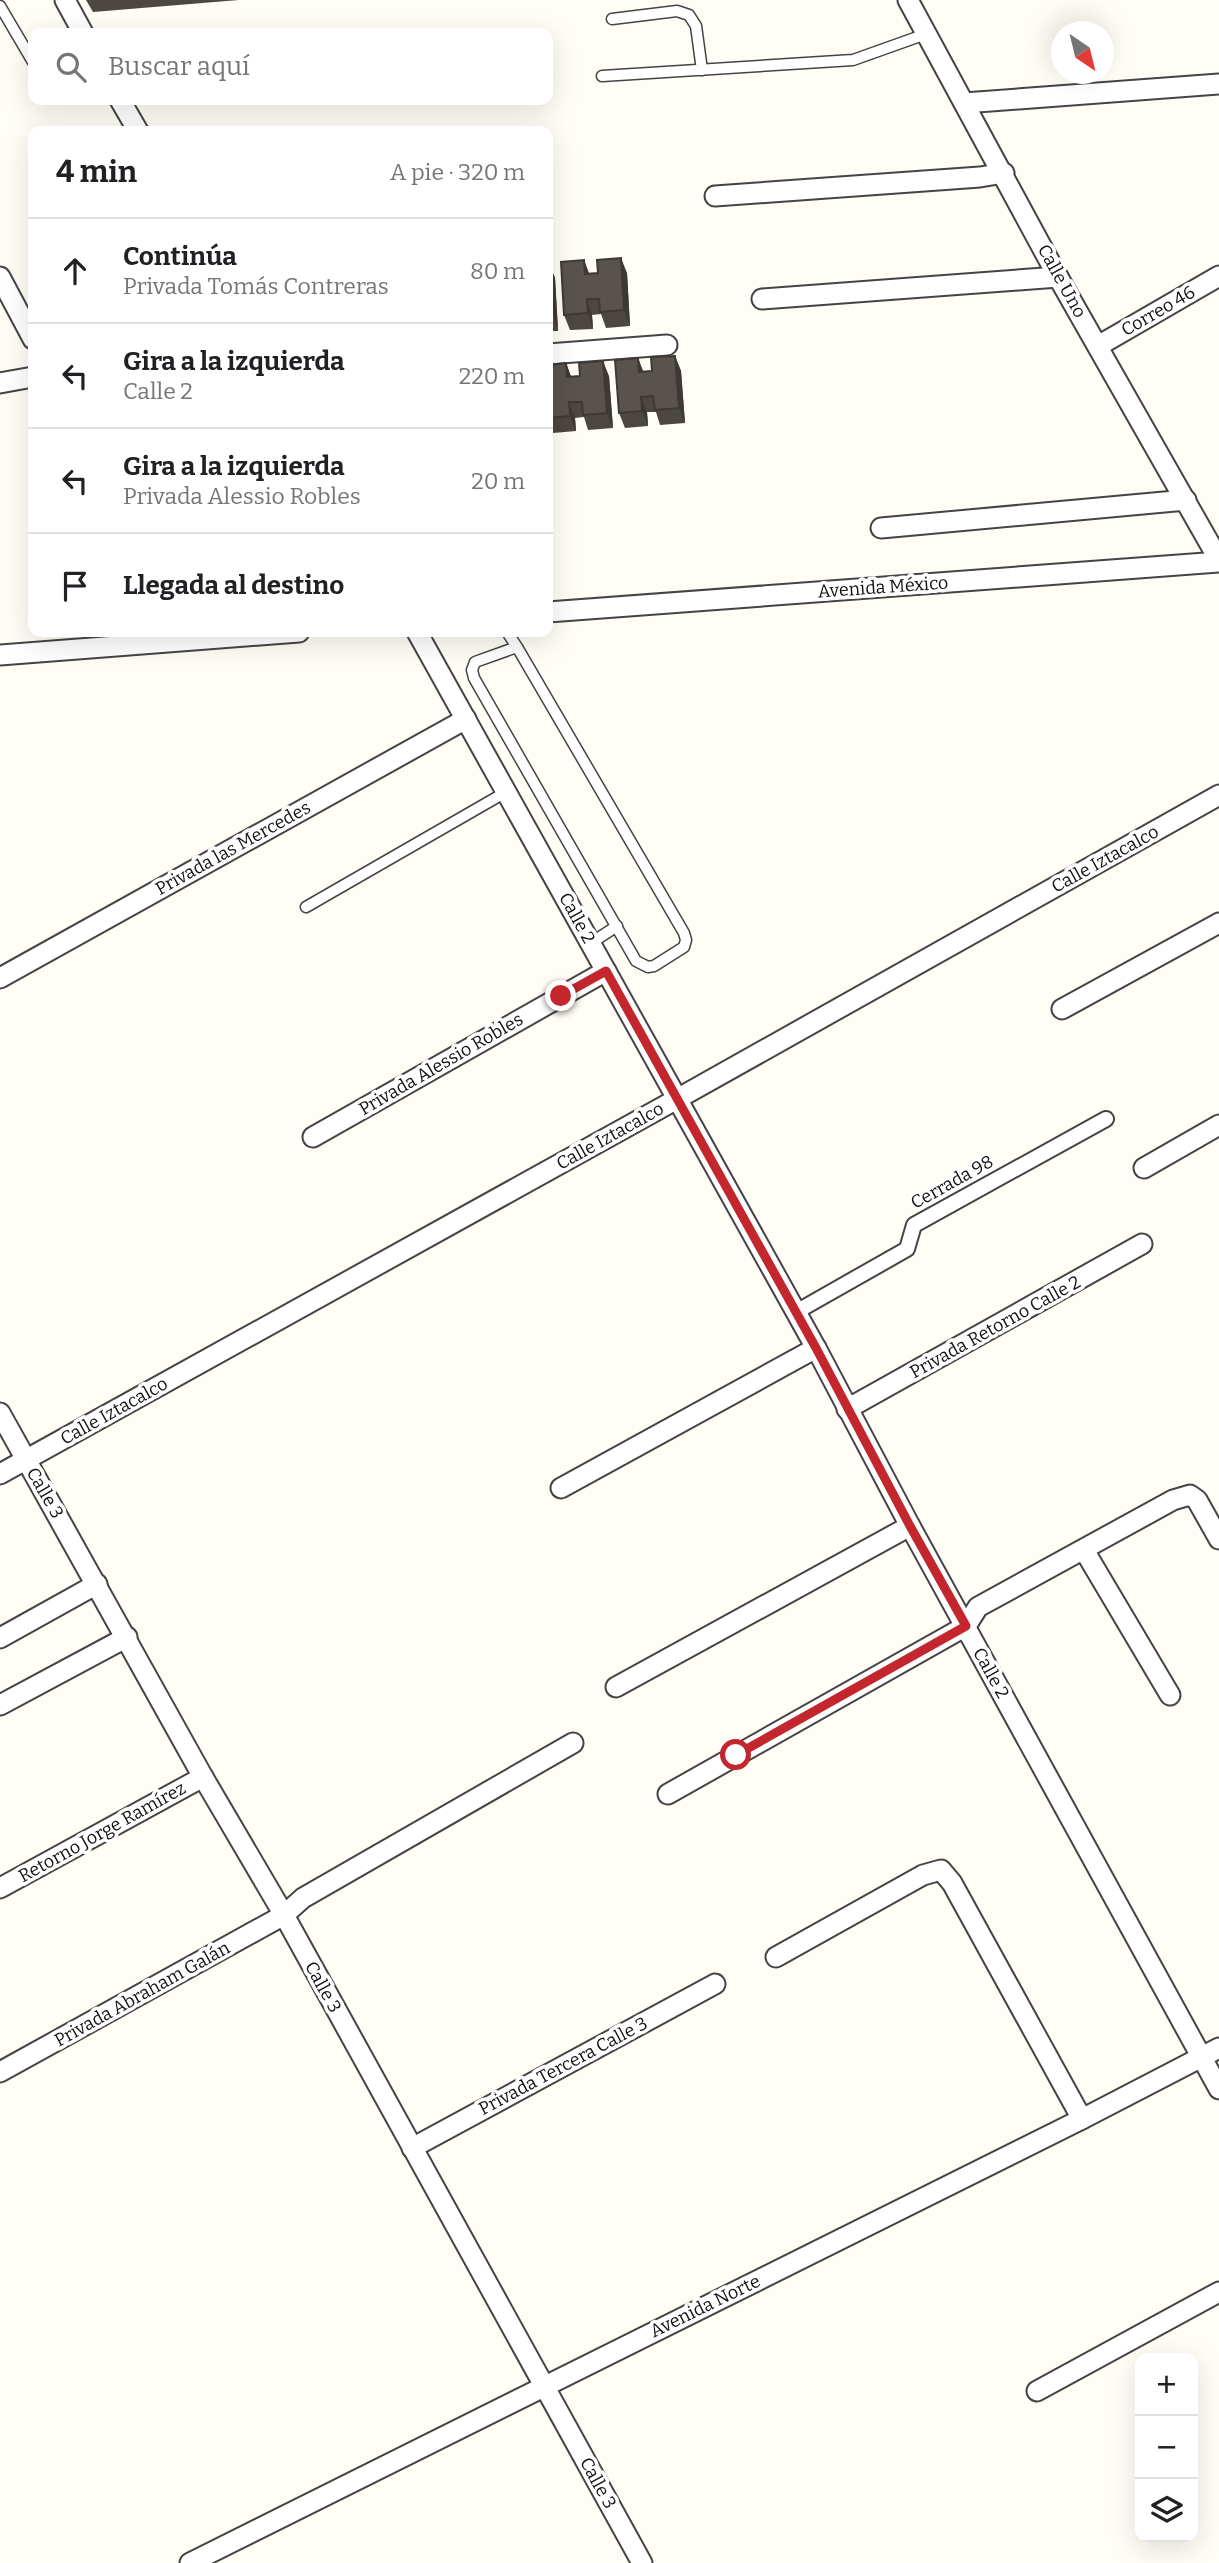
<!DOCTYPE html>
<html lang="es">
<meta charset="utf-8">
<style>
:root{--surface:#fff;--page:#f6f6f6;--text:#202124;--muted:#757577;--line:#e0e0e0}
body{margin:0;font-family:Bitter,serif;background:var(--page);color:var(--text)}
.controls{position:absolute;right:21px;bottom:21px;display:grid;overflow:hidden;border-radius:14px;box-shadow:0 7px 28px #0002}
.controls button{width:63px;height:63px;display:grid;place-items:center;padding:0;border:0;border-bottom:2px solid var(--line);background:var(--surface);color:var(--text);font:35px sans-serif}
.compass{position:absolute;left:1051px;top:21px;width:63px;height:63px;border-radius:50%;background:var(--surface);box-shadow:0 7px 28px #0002;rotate:145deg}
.stop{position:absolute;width:21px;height:21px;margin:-16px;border:5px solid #c4262e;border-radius:50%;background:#fff}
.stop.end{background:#c4262e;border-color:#fff;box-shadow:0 2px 7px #0008}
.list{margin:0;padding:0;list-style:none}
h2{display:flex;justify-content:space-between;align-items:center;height:91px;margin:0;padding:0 28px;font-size:30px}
h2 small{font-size:23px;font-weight:400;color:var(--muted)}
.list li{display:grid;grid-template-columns:46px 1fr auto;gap:21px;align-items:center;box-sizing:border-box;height:105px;padding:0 28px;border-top:2px solid var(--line)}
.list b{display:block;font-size:26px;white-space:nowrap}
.list p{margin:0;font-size:23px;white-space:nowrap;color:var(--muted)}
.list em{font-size:23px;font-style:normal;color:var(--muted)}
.icon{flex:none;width:38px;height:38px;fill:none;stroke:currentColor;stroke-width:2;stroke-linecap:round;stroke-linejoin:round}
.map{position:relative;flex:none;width:1219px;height:2563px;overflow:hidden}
.search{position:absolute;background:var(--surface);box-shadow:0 7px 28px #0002;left:28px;top:28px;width:525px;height:77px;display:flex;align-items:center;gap:18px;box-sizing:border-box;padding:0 24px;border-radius:14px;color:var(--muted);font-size:26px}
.panel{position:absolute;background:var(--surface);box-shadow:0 7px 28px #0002;left:28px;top:126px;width:525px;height:511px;border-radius:14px}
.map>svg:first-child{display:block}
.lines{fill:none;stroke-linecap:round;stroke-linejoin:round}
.service-casing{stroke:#444;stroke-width:13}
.pedestrian-casing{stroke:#444;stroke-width:18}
.minor-casing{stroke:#444;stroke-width:23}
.service{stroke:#fff;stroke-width:10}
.pedestrian{stroke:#fff;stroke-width:14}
.minor{stroke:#fff;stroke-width:19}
.wall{fill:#4d4742}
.shaded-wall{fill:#3f3936}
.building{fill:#5a524d;stroke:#3f3936;stroke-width:2}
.route{stroke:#c4262e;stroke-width:9}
.labels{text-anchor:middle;stroke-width:7;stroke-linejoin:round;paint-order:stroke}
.street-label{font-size:18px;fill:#111;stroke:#fff}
</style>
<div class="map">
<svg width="1219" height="2563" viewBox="0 0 1219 2563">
<rect width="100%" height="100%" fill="#fffdf5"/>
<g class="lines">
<g class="service-casing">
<g id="service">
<path d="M0,6L33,62"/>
<path d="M612,19L677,11L689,15L696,26L702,70"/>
<path d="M602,76L853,60L926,34"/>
<path d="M507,632L517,647L684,933L686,940L684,947L654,966L648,967L636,961L474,678L472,670L475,662L517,647"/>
<path d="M306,907L506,792"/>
<path d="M591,943L617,926"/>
</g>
</g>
<g class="pedestrian-casing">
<path id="pedestrian" d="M796,1312L907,1249L914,1225L1106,1119"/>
</g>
<g class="minor-casing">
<g id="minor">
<path d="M65,0L83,33"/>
<path d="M908,0L1058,277L1219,560"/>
<path d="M120,100L138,131"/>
<path d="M964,103L1219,84"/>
<path d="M715,196L980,177L1004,173"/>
<path d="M0,277L33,339"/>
<path d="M762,299L1058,277"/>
<path d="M1098,346L1219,276"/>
<path d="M548,354L667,345"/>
<path d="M0,383L33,377"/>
<path d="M881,528L1186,500"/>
<path d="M548,612L1219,562"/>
<path d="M417,632L816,1348L910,1526L1219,2089"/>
<path d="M0,655L299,632"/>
<path d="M0,978L466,719"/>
<path d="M1062,1009L1219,923"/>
<path d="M313,1137L606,971"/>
<path d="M1144,1168L1219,1125"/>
<path d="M847,1409L1142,1244"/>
<path d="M0,1413L203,1777L284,1915L642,2563"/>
<path d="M0,1474L677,1099L1219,795"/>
<path d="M561,1488L816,1348"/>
<path d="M1084,1550L1170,1695"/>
<path d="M0,1638L97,1584"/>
<path d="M616,1687L910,1526"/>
<path d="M0,1705L127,1637"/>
<path d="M668,1794L966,1626L978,1607L1173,1500L1190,1495L1197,1500L1219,1539"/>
<path d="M0,1888L203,1777"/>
<path d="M776,1957L923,1875L941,1870L952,1883L1082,2119"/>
<path d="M0,2072L284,1915L303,1898L573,1743"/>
<path d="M412,2148L715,1984"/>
<path d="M1037,2391L1219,2292"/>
<path d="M190,2563L1082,2119L1219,2048"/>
</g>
</g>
<use href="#service" class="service"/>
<use href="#pedestrian" class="pedestrian"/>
<use href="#minor" class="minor"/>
</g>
<g class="wall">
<path d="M86,0H239L93,12Z"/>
<path d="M584,260L589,274L627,273L630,326L606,328L601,314L592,315L593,329L570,330L564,315Z"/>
<path d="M548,263L555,278L558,331H548Z"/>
<path d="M675,356L681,371L685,423L660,425L656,412H647L648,426L625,428L619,413L638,358L643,371H652Z"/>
<path d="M566,363L571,377L609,376L613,428L588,430L584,417L575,418L576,431L553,433L548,419V365Z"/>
</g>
<g class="shaded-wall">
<path d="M621,258L627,273L630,326L624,310Z"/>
<path d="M584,260L590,276L585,274Z"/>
<path d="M549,263L555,278L558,331L553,315Z"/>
<path d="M587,299L592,315L593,329L588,313Z"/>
<path d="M675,356L681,371L685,423L679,408Z"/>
<path d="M638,358L644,374L639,372Z"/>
<path d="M603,361L609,376L613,428L607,413Z"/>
<path d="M566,363L572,379L567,377Z"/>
<path d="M641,397L647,412L648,426L642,411Z"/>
<path d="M569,402L575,418L576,431L570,416Z"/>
</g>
<g class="building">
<path d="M621,258L624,310L600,312L599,299H587L588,313L564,315L561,262L584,260L585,274L598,273L597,260Z"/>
<path d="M548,263H549L553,315L548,316Z"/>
<path d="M675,356L679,408L655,410L653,396L641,397L642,411L619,413L615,360L638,358L639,372L652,371L651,357Z"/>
<path d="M603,361L607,413L583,415L582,402H569L570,416L548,418V365L566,363L567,377L580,376L579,363Z"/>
</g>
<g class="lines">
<path class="route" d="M561,996L606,971L816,1348L910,1526L966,1626L736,1755"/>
</g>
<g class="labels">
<g class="street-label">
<text transform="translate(1062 281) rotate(61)" y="6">Calle Uno</text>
<text transform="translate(1158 311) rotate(-30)" y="6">Correo 46</text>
<text transform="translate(883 587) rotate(-4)" y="6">Avenida México</text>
<text transform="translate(233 848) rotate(-29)" y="6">Privada las Mercedes</text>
<text transform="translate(1105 859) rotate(-29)" y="6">Calle Iztacalco</text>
<text transform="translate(577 918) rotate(61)" y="6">Calle 2</text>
<text transform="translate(441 1064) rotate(-30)" y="6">Privada Alessio Robles</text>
<text transform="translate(610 1136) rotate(-29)" y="6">Calle Iztacalco</text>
<text transform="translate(952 1182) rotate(-29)" y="6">Cerrada 98</text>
<text transform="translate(995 1327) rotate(-29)" y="6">Privada Retorno Calle 2</text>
<text transform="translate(114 1411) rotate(-29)" y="6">Calle Iztacalco</text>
<text transform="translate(45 1493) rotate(60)" y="6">Calle 3</text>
<text transform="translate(991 1673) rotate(61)" y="6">Calle 2</text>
<text transform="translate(102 1832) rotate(-29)" y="6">Retorno Jorge Ramírez</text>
<text transform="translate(323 1987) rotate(61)" y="6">Calle 3</text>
<text transform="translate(142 1994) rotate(-29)" y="6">Privada Abraham Galán</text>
<text transform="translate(563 2066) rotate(-28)" y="6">Privada Tercera Calle 3</text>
<text transform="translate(705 2306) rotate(-26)" y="6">Avenida Norte</text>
<text transform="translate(598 2483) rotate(61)" y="6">Calle 3</text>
</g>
</g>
</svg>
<div class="controls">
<button>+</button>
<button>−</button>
<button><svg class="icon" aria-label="layers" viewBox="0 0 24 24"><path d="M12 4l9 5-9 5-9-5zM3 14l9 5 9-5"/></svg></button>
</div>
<svg class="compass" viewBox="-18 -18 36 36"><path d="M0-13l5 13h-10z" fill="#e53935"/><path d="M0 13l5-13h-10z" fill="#757577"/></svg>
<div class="stop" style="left:736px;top:1755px"></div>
<div class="stop end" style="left:561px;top:996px"></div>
<div class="search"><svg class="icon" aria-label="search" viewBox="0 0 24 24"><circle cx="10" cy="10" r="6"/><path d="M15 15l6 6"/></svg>Buscar aquí</div>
<section class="panel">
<h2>4 min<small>A pie · 320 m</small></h2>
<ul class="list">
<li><svg class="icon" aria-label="ahead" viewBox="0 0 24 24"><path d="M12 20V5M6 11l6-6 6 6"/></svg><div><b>Continúa</b><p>Privada Tomás Contreras</p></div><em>80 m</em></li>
<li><svg class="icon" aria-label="left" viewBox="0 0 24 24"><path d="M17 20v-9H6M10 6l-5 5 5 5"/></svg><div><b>Gira a la izquierda</b><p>Calle 2</p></div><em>220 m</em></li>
<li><svg class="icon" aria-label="left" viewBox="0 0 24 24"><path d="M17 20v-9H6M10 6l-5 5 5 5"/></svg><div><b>Gira a la izquierda</b><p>Privada Alessio Robles</p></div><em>20 m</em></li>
<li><svg class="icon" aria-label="arrive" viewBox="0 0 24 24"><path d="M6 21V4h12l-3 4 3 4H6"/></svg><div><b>Llegada al destino</b></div></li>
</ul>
</section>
</div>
